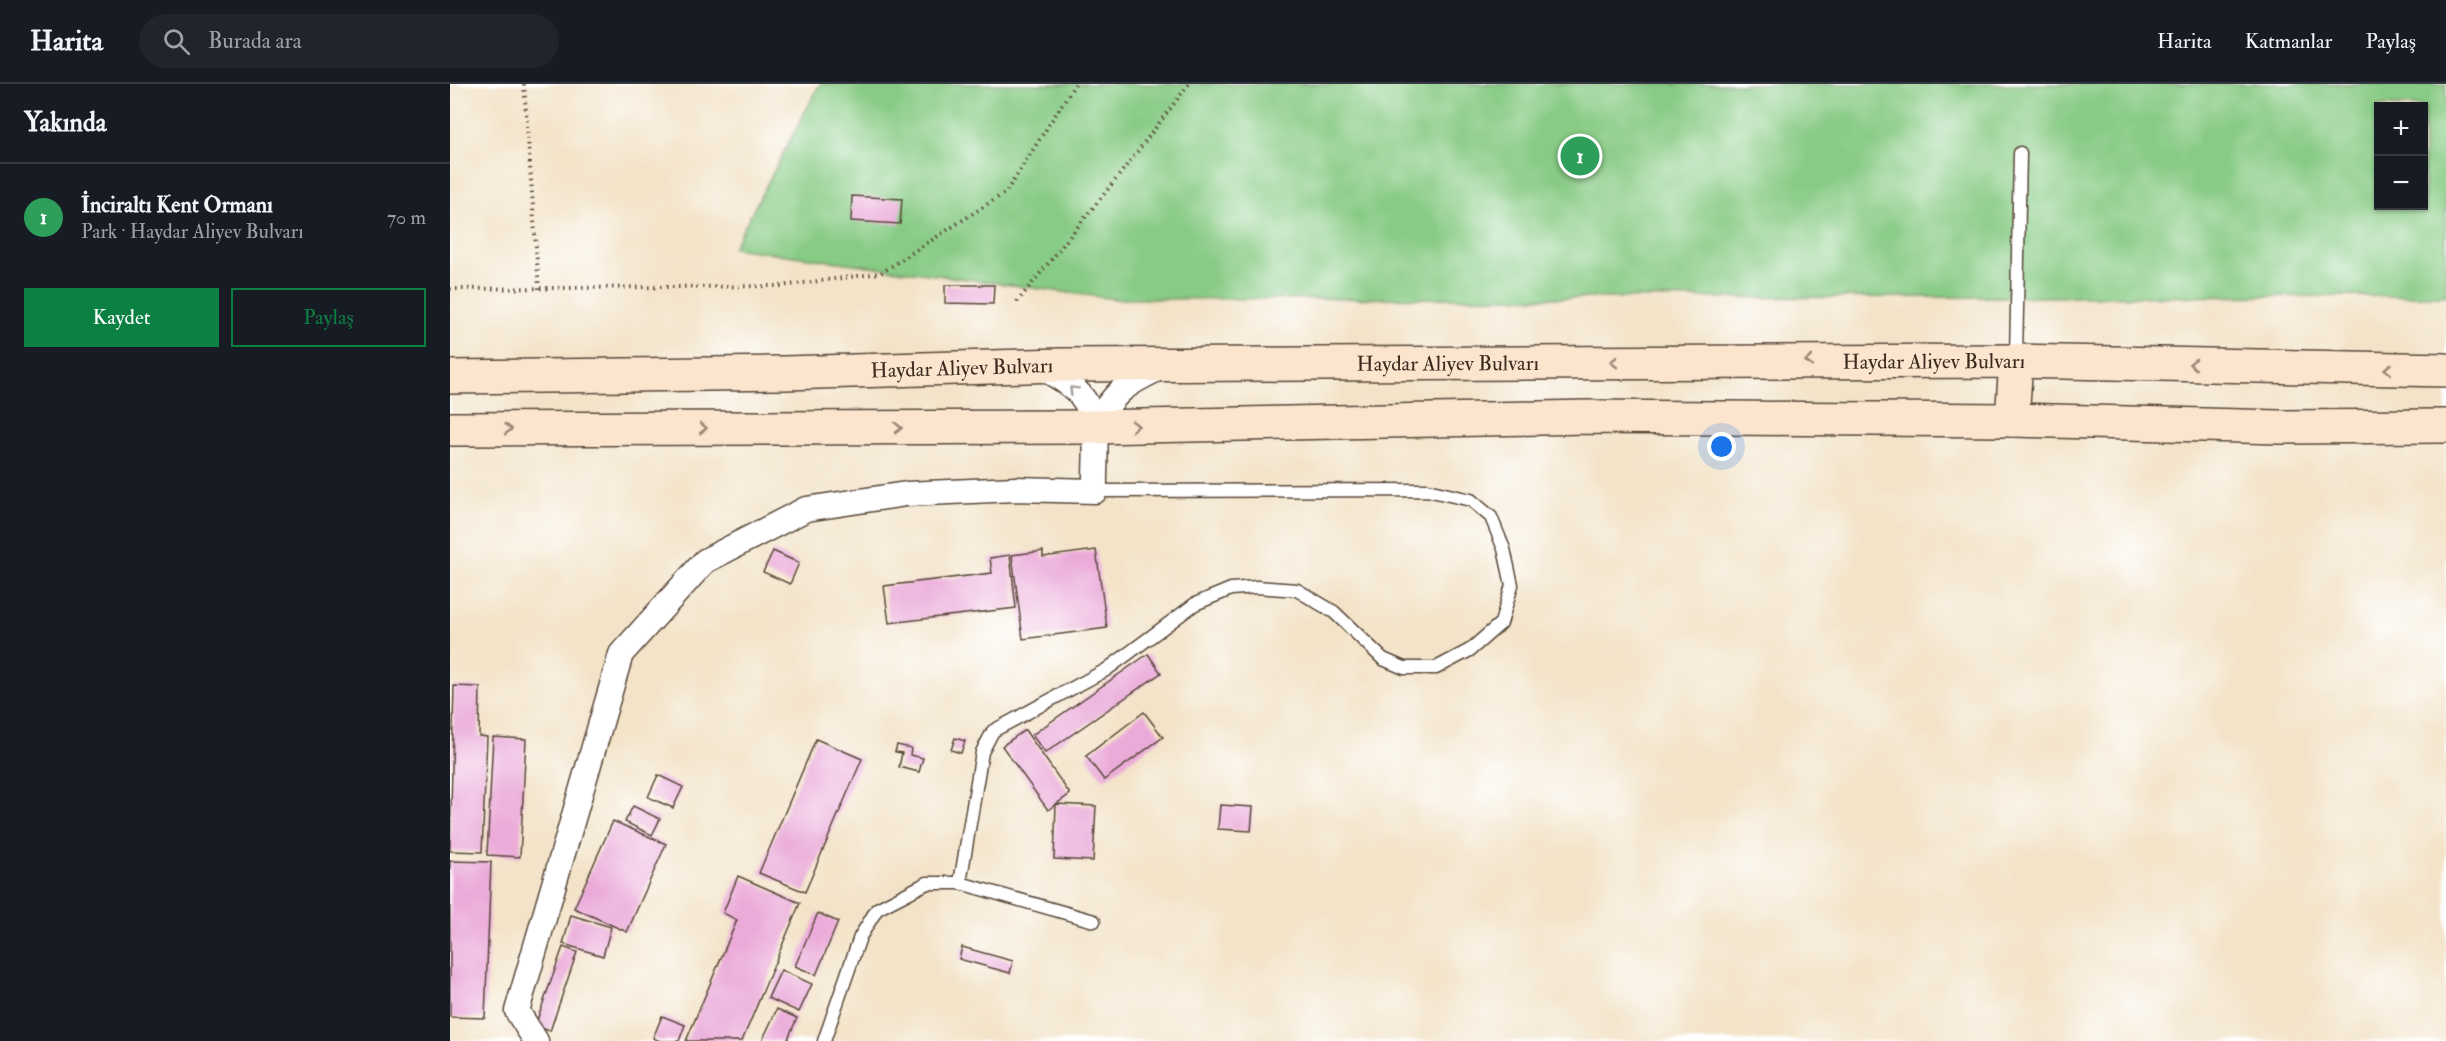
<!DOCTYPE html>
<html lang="tr">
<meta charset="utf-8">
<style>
:root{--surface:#171b24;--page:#20242c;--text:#f1f3f6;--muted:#9ea1a6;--line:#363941;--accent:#0b8043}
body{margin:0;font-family:"IM FELL Double Pica",serif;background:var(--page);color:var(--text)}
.controls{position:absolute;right:18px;top:18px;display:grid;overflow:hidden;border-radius:0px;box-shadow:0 2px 4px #0004}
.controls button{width:54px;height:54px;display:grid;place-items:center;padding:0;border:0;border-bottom:2px solid var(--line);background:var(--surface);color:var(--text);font:30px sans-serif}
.you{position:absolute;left:1272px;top:363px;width:21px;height:21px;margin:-15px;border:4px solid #fff;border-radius:50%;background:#1a73e8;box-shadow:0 0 0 9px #1a73e833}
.badge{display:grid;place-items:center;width:39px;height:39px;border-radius:50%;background:var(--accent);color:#fff;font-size:20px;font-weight:700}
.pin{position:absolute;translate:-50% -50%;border:3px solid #fff;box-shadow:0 2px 6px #0006}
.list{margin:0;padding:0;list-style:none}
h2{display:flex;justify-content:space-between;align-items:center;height:78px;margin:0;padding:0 24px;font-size:26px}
h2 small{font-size:20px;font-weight:400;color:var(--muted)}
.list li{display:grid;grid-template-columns:39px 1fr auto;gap:18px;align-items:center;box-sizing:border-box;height:108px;padding:0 24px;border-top:2px solid var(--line)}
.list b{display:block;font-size:22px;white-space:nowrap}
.list p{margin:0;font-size:20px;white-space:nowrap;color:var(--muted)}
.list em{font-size:20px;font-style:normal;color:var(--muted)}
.actions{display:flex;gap:12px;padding:18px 24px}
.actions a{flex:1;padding:14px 0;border:2px solid var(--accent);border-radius:0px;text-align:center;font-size:21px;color:var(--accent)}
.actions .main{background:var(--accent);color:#fff}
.icon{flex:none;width:33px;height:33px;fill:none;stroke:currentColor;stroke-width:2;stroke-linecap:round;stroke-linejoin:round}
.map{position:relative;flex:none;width:1996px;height:957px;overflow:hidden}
header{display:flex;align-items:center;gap:36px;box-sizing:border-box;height:84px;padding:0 30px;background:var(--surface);border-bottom:2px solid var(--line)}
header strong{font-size:28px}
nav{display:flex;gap:33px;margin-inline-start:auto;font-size:21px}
.search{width:420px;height:54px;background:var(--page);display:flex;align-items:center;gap:15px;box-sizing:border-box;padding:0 21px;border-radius:33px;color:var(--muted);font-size:22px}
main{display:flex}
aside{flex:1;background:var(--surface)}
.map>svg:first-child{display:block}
.green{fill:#87cb84;stroke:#617a51;stroke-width:1.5;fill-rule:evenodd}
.building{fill:#ebabd9}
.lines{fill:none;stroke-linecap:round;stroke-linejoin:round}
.lane-casing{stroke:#574638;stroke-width:15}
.street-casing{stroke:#574638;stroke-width:27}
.secondary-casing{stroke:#574638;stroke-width:36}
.path{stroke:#574638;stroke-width:4;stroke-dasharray:1.5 4.5;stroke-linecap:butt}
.lane{stroke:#fff;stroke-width:12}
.street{stroke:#fff;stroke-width:24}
.secondary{stroke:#fbe5cf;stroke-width:33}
.oneway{stroke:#9b8876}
.oneway2{stroke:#a79f9a}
.labels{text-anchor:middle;stroke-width:5;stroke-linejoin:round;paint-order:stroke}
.street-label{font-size:21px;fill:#3b2a1e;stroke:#fff}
</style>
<header>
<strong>Harita</strong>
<div class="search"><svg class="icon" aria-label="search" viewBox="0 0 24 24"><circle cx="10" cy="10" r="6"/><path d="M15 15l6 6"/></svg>Burada ara</div>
<nav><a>Harita</a><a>Katmanlar</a><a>Paylaş</a></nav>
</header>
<main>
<aside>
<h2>Yakında<small></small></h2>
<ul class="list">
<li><span class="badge" style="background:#2e9e5b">1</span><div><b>İnciraltı Kent Ormanı</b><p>Park · Haydar Aliyev Bulvarı</p></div><em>70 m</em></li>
</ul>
<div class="actions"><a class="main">Kaydet</a><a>Paylaş</a></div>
</aside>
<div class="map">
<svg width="1996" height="957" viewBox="0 0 1996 957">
<rect width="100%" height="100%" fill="#fff"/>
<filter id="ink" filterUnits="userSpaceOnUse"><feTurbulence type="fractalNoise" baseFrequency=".0167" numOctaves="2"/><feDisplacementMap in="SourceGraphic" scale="12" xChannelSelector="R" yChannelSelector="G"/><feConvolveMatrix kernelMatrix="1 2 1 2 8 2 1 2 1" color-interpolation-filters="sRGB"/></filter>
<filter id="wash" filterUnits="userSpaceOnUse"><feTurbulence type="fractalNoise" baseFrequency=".008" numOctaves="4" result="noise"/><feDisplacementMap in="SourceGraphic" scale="24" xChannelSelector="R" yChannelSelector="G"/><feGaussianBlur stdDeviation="1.35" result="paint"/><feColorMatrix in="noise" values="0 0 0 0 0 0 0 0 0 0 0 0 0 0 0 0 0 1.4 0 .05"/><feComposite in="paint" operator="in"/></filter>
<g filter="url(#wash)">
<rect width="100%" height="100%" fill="#f3e3c8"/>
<path class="green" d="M370,0H1996V212L665,215L283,164ZM1928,22H1974V122H1928Z"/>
<g id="blocks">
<g class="building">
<path d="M402,112L452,115L450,140L401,137Z"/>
<path d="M495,201H544L543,220L495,219Z"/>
<path d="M646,466L657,544L573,555L562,471L593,467V473Z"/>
<path d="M323,467L349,479L340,500L313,488Z"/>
<path d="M560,471L566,524L439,539L434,502L542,489L540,474Z"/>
<path d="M698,570L711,589L595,669L582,651Z"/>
<path d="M4,602L30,603L29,652L37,653L32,768L0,767Z"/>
<path d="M694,628L713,653L654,696L636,672Z"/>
<path d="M575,646L620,710L598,726L552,662Z"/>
<path d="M43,653L76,655L70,773L37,771Z"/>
<path d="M505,654L515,657L511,669L501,666Z"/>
<path d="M366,655L412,675L355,808L309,789Z"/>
<path d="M447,661L461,664L460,671L473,674L469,688L449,683L452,669L445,668Z"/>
<path d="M208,691L233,703L223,724L198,713Z"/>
<path d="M606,720L646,722L643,777L604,775Z"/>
<path d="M770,721L803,723L801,747L768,745Z"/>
<path d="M183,722L210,735L202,751L175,738Z"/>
<path d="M163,737L216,760L177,848L124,824Z"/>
<path d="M0,777L41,778L35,934L0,933Z"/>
<path d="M288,792L350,819L292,957H236L287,836L273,829Z"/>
<path d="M368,829L388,838L366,891L345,882Z"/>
<path d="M121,831L161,843L153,872L113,860Z"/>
<path d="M113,863L127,868L100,947L85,942Z"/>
<path d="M512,863L563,877L560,889L509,875Z"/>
<path d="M331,886L362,900L349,928L318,914Z"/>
<path d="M327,925L347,934L337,957H312Z"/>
<path d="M212,932L235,941L229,957H210L203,954Z"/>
</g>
</g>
</g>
<g filter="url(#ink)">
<use href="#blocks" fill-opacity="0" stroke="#574638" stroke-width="1.5"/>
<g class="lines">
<g class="lane-casing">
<g id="lane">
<path d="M1566,275L1570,69"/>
<path d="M510,799L532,668L543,647L656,586L745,520L781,505L807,503L847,506L884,528L933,575L954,584H986L1020,566L1051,539L1062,501L1054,465L1041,433L1021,416L977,406L645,407"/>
<path d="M374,957L410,853L427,825L477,799H510L644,837"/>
</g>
</g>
<g class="street-casing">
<g id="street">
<path d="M643,343C666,307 673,301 712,283"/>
<path d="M86,957L67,927L171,570L255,477L356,425L456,410L565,405L645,407C644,381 650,347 638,323C630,304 606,291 588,282"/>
</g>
</g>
<g class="secondary-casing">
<g id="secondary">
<path id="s1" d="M0,293L334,289L611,281L1566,277L1996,286"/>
<path d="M1562,336L1566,277"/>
<path d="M0,345L643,343L1137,333L1562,336L1829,343L1996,342"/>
</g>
</g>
<g class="path">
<path d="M74,0L89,205"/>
<path d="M0,205L330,202L431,189L556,108L625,0"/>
<path d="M567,218L667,94L739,0"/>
</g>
<use href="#lane" class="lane"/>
<use href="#street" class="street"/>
<use href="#secondary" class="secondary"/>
</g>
<defs><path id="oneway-chevron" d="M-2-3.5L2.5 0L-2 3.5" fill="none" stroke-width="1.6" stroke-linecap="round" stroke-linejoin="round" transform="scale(1.5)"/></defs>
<g class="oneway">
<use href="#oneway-chevron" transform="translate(1359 277) rotate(180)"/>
<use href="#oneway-chevron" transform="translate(1164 278) rotate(180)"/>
<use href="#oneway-chevron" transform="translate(1743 280) rotate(-179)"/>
<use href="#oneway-chevron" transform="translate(1938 285) rotate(-179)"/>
<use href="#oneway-chevron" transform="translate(685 342) rotate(-1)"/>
<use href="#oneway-chevron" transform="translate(253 344)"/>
<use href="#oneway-chevron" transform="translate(448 344)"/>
<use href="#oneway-chevron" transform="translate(58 345)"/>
</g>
<use class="oneway2" href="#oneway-chevron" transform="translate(623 306) rotate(-135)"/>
</g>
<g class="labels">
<g class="street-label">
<text dy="7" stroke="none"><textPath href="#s1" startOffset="1484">Haydar Aliyev Bulvarı</textPath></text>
<text dy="7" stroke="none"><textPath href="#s1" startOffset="998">Haydar Aliyev Bulvarı</textPath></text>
<text dy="7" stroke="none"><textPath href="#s1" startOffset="512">Haydar Aliyev Bulvarı</textPath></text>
</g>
</g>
</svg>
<div class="controls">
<button>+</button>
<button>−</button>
</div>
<div class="you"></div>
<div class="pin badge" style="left:1130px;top:72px;background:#2e9e5b">1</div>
</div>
</main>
